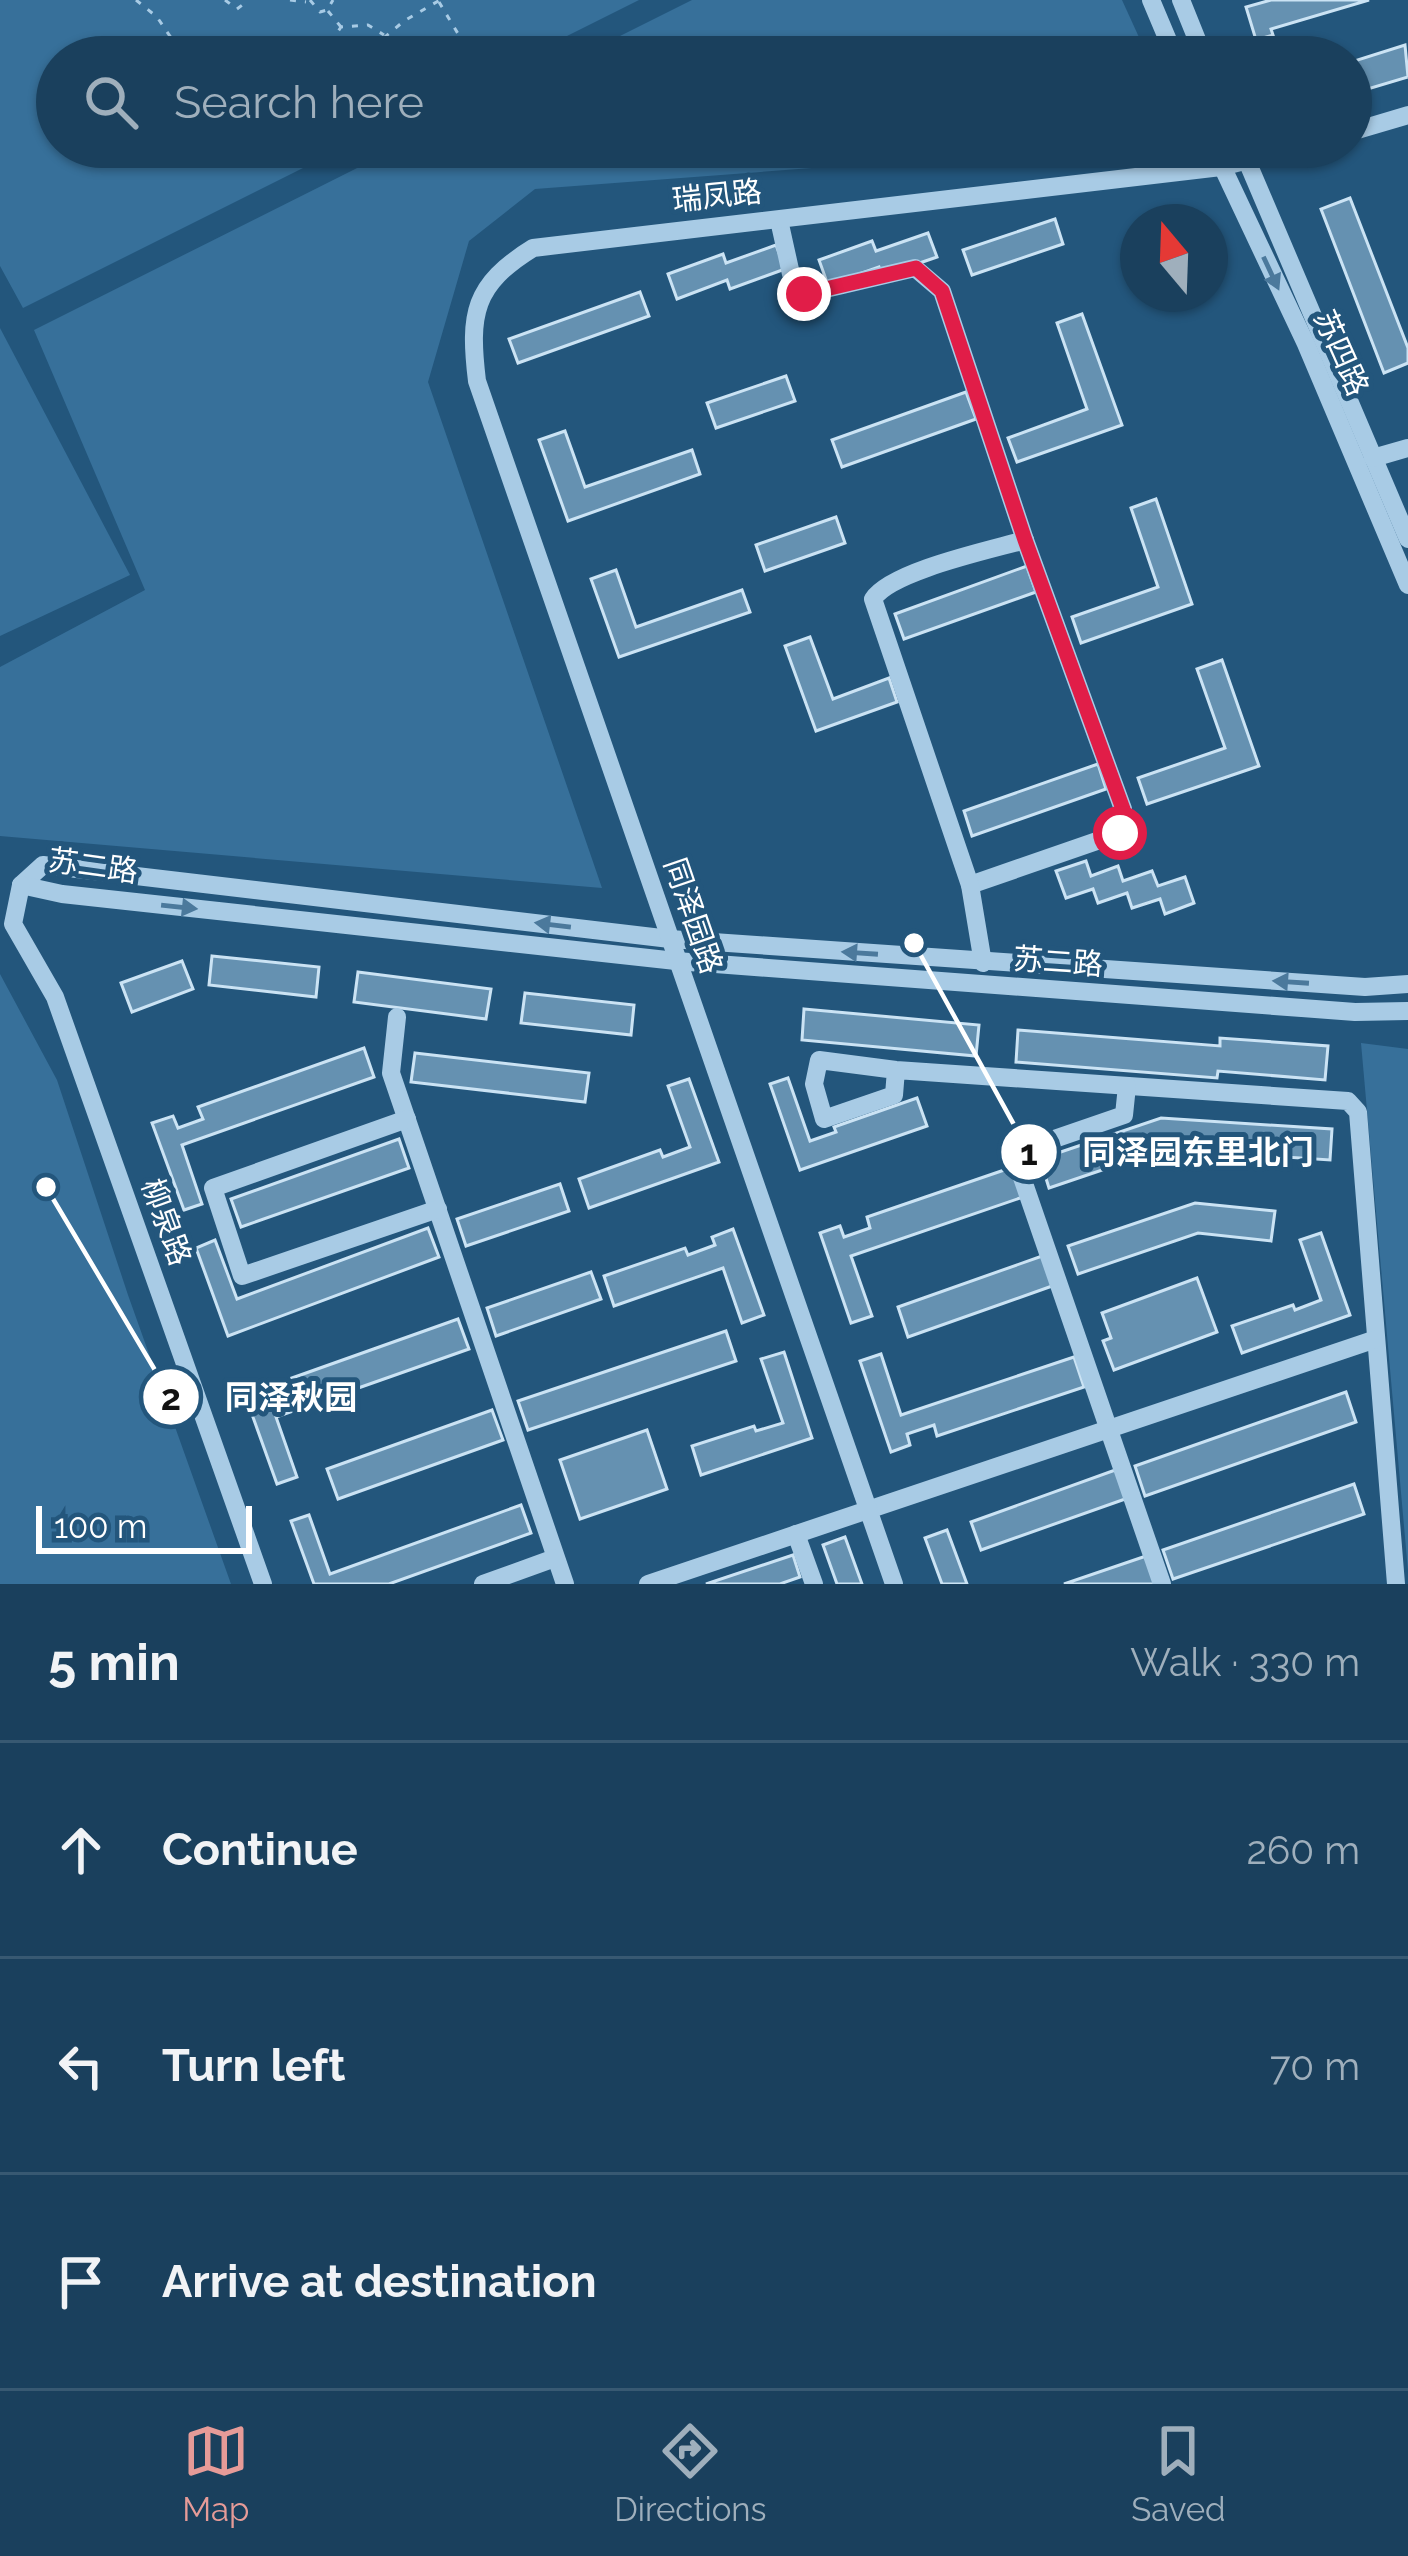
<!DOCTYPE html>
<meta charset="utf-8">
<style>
:root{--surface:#1a405d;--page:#274b66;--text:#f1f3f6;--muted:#9fafbc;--line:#385972;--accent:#e69b98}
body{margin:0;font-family:Raleway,"Noto Sans SC",sans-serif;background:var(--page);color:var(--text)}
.compass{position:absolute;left:1120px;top:204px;width:108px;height:108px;border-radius:50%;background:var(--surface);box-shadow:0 3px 9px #0004;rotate:341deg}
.scale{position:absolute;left:36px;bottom:30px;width:216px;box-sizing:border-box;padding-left:12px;border:6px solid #fff;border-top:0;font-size:33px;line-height:42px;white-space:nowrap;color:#fff;-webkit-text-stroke:9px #23567c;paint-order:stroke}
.stop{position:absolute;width:36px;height:36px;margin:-27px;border:9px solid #e11d48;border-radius:50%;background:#fff}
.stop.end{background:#e11d48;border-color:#fff;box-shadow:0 3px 12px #0008}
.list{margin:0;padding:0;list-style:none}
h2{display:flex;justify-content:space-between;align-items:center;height:156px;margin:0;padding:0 48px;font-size:51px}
h2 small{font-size:39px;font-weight:400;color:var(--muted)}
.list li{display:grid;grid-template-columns:78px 1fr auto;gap:36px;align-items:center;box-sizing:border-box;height:216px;padding:0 48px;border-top:3px solid var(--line)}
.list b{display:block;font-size:45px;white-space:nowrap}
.list em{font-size:39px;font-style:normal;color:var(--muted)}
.icon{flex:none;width:66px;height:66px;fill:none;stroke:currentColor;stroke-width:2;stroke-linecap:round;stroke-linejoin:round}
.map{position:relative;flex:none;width:1408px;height:1584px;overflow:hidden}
.search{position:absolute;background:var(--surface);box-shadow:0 3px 9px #0004;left:36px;right:36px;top:36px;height:132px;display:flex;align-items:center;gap:30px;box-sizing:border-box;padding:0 42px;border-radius:66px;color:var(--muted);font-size:45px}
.sheet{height:804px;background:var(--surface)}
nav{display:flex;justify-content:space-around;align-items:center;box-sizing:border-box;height:168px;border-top:3px solid var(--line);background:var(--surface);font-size:33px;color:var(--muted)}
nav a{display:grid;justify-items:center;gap:6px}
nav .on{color:var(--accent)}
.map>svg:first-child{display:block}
.green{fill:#37709a}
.building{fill:#6591b1;stroke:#cbe3f4;stroke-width:3}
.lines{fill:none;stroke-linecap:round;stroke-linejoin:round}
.path{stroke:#a8cbe5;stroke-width:3;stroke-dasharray:6 9;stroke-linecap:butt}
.minor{stroke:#a8cbe5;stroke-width:18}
.oneway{fill:#4b799c}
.route{stroke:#e11d48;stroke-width:15}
.labels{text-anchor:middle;stroke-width:10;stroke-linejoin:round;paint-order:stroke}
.street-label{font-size:30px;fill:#fff;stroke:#23567c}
.leader{fill:none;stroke:#fff;stroke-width:4.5}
.callout-dot{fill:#fff;stroke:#23567c;stroke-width:4.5}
.mark-label{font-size:36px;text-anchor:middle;font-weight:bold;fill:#111}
.callout-label{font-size:33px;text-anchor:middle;font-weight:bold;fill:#fff;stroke:#23567c;stroke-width:10;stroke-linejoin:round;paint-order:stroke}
</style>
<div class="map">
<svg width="1408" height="1584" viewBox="0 0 1408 1584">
<rect width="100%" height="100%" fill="#23567c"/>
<g class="green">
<path d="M0,0H639L525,57H57V147H345L23,308L0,266Z"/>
<path d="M692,0H1122L1148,57H578Z"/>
<path d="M399,147H1091L535,189L469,241L428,382L602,888L0,836V667L145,590L34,330Z"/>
<path d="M0,328L130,575L0,636Z"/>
<path d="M0,974L57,1080L128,1295L231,1584H0Z"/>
<path d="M1361,1043L1408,1049V1571Z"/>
</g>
<g class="building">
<path d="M1271,0H1369L1271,29L1273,35L1256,40L1246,7Z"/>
<path d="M1405,45L1408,77L1351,94V62Z"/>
<path d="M1350,198L1408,348V363L1384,373L1321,209Z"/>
<path d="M1055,219L1063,244L972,275L963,250Z"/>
<path d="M928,233L937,257L882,276L879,267L828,285L819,260L872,241L876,251Z"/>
<path d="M776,245L785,269L730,289L727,280L677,299L668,274L723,254L726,263Z"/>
<path d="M640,292L649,316L518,363L509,339Z"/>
<path d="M1082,314L1122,425L1017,462L1008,438L1087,409L1057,323Z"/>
<path d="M786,376L795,401L716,428L707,403Z"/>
<path d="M966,392L976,419L842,467L832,440Z"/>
<path d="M565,431L585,487L692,450L700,474L568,521L539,440Z"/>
<path d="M1156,499L1192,604L1081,643L1072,617L1158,587L1131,508Z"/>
<path d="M836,517L845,543L765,571L756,545Z"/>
<path d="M1027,566L1036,592L904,639L895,614Z"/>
<path d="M616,570L636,627L742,590L750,612L619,657L591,579Z"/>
<path d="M810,637L833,699L889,678L897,702L816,731L785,646Z"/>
<path d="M1222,660L1259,766L1147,804L1138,778L1225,748L1197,669Z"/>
<path d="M1098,764L1106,789L972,836L964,811Z"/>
<path d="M1086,861L1091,876L1118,866L1123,881L1152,871L1158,886L1185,877L1194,903L1165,914L1160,899L1132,908L1127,893L1098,903L1093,889L1066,898L1056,871Z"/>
<path d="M212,956L319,967L316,997L209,985Z"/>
<path d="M182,961L193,989L132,1012L121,983Z"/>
<path d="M358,972L491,989L486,1019L354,1002Z"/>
<path d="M525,993L634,1005L631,1035L521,1023Z"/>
<path d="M804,1009L979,1025L976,1056L802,1040Z"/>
<path d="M1018,1030L1220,1046V1038L1328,1046L1325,1080L1218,1071L1217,1078L1016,1062Z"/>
<path d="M364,1048L374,1077L182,1145L202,1204L184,1210L152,1123L173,1116L178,1128L203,1119L198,1107Z"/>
<path d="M415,1053L589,1073L585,1102L411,1082Z"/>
<path d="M788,1078L810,1141L836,1132L834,1127L917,1098L927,1126L800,1170L770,1084Z"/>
<path d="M689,1079L719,1162L589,1208L579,1179L660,1150L663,1157L690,1147L668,1086Z"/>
<path d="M1161,1118L1332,1129L1330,1160L1164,1149L1049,1188L1040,1159Z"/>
<path d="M399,1139L409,1168L241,1227L231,1199Z"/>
<path d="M1013,1167L1023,1197L851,1256L872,1316L851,1323L820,1233L840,1226L844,1237L870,1228L867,1217Z"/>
<path d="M560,1184L569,1211L466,1246L457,1219Z"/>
<path d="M1195,1203L1275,1211L1271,1241L1198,1233L1078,1274L1068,1246Z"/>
<path d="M428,1228L439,1257L228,1336L196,1248L215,1240L237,1299Z"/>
<path d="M733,1229L764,1315L742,1323L723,1268L614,1306L604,1276L685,1248L688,1255L715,1245L712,1237Z"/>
<path d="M1321,1233L1350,1315L1242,1353L1232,1326L1293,1305L1295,1310L1321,1300L1300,1240Z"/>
<path d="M1045,1255L1055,1285L908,1337L898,1307Z"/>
<path d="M591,1272L601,1299L496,1336L487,1308Z"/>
<path d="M1197,1278L1217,1332L1114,1370L1103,1341L1111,1338L1102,1313Z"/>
<path d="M458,1319L469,1349L276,1417L297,1477L277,1484L245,1395L266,1387L271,1402L298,1392L292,1378Z"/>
<path d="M726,1331L736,1361L528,1430L518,1401Z"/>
<path d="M784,1352L812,1438L701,1475L692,1446L754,1426L756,1431L783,1423L761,1359Z"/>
<path d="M881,1354L901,1415L1074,1357L1084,1387L937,1436L934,1425L907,1434L910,1445L891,1452L860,1361Z"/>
<path d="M1346,1392L1356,1422L1145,1496L1135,1466Z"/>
<path d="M492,1410L503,1440L338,1499L327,1469Z"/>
<path d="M647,1430L667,1489L580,1519L560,1460Z"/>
<path d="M1118,1469L1128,1498L981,1550L971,1522Z"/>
<path d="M1354,1484L1364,1514L1173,1579L1163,1550Z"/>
<path d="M521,1505L531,1533L389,1584H314L291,1521L309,1515L330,1574Z"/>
<path d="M947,1530L967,1584H942L925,1538Z"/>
<path d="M845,1537L862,1584H837L823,1545Z"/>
<path d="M793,1555L800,1577L780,1584H706Z"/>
<path d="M1149,1555L1158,1584H1064Z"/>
</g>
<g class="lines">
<g class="path">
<path d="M136,0L157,17L184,57"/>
<path d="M225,0L237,9L249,0"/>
<path d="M290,0L306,2"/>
<path d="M310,0L320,12L327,10L333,0"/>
<path d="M439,2L472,57"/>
<path d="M328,11L341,27"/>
<path d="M328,57V46L341,27L368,25L384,35"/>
<path d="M361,57L404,21L440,0"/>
</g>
<g class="minor">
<path d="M1151,0L1175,57"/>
<path d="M1181,0L1204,57"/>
<path d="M1351,132L1408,115"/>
<path d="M1213,147L1306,344L1408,585"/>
<path d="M1241,147L1408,539"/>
<path d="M779,220L791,274L804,294L915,268L942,291L1025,540L1123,809L1120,833L970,885"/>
<path d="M1373,458L1408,448"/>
<path d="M21,885L43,865L670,939L1365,987L1408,984"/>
<path d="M21,885L62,894L676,961L1355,1012L1408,1011"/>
<path d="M21,885L13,924L55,997L263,1584"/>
<path d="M983,963L970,885L873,599C891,571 990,550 1025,540"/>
<path d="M397,1017L391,1073L565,1584"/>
<path d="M896,1070L894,1095L824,1119L814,1084L819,1060L896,1070L1348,1101L1358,1112L1396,1584"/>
<path d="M1127,1086L1124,1115L1031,1147L1017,1163L1162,1584"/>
<path d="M407,1119L213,1188L242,1276L438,1209"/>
<path d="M796,1534L814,1584"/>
<path d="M483,1584L555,1558"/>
<path d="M648,1584L1376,1339"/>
<path d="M894,1584L477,381C469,314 473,285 533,248L1221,167L1300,147"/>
</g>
</g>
<defs><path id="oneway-solid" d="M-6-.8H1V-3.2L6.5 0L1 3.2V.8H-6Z" transform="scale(3)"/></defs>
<g class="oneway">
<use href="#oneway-solid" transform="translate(1271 273) rotate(65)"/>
<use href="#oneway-solid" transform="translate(179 907) rotate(6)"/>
<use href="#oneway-solid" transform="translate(553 925) rotate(-173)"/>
<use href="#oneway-solid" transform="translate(860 953) rotate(-176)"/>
<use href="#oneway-solid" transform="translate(1291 982) rotate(-176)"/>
</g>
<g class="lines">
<path class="route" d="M804,294L916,268L942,291L1025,540L1123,809L1120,833"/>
</g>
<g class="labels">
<g class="street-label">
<text transform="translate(717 196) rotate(-6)" y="10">瑞凤路</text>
<text transform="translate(1341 353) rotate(66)" y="10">苏四路</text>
<text transform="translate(93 866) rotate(8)" y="10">苏二路</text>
<text transform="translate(693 916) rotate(71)" y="10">同泽园路</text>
<text transform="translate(1058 962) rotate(4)" y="10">苏二路</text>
<text transform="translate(166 1222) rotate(70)" y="10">柳泉路</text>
</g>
</g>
<path class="leader" d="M914 943L1029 1152M46 1187L171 1397"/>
<g class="callout-dot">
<circle cx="914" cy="943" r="12"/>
<circle cx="46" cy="1187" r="12"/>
<circle cx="1029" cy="1152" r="30"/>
<circle cx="171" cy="1397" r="30"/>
</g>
<g class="mark-label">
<text x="1029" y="1165">1</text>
<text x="171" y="1410">2</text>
</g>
<g class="callout-label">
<text x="1198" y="1164">同泽园东里北门</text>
<text x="291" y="1409">同泽秋园</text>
</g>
</svg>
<svg class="compass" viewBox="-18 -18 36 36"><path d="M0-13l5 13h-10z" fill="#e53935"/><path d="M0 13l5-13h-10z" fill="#9fafbc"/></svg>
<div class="scale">100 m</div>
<div class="stop" style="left:1120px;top:833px"></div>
<div class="stop end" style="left:804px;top:294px"></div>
<div class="search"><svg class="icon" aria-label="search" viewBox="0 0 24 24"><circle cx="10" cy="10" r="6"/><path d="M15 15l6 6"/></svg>Search here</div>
</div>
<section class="sheet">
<h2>5 min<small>Walk · 330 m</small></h2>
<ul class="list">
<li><svg class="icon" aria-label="ahead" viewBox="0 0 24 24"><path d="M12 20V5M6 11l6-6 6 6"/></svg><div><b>Continue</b></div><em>260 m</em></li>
<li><svg class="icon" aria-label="left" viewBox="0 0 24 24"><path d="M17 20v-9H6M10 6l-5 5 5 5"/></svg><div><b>Turn left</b></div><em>70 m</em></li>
<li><svg class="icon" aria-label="arrive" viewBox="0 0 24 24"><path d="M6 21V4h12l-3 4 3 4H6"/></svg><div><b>Arrive at destination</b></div></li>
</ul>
</section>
<nav>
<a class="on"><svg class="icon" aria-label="map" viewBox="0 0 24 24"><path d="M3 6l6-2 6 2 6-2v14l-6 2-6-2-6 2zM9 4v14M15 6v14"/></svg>Map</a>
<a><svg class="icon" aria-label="directions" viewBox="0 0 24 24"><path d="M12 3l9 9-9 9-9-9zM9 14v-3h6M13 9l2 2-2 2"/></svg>Directions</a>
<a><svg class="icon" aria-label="saved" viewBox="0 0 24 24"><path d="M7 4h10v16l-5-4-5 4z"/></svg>Saved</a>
</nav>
